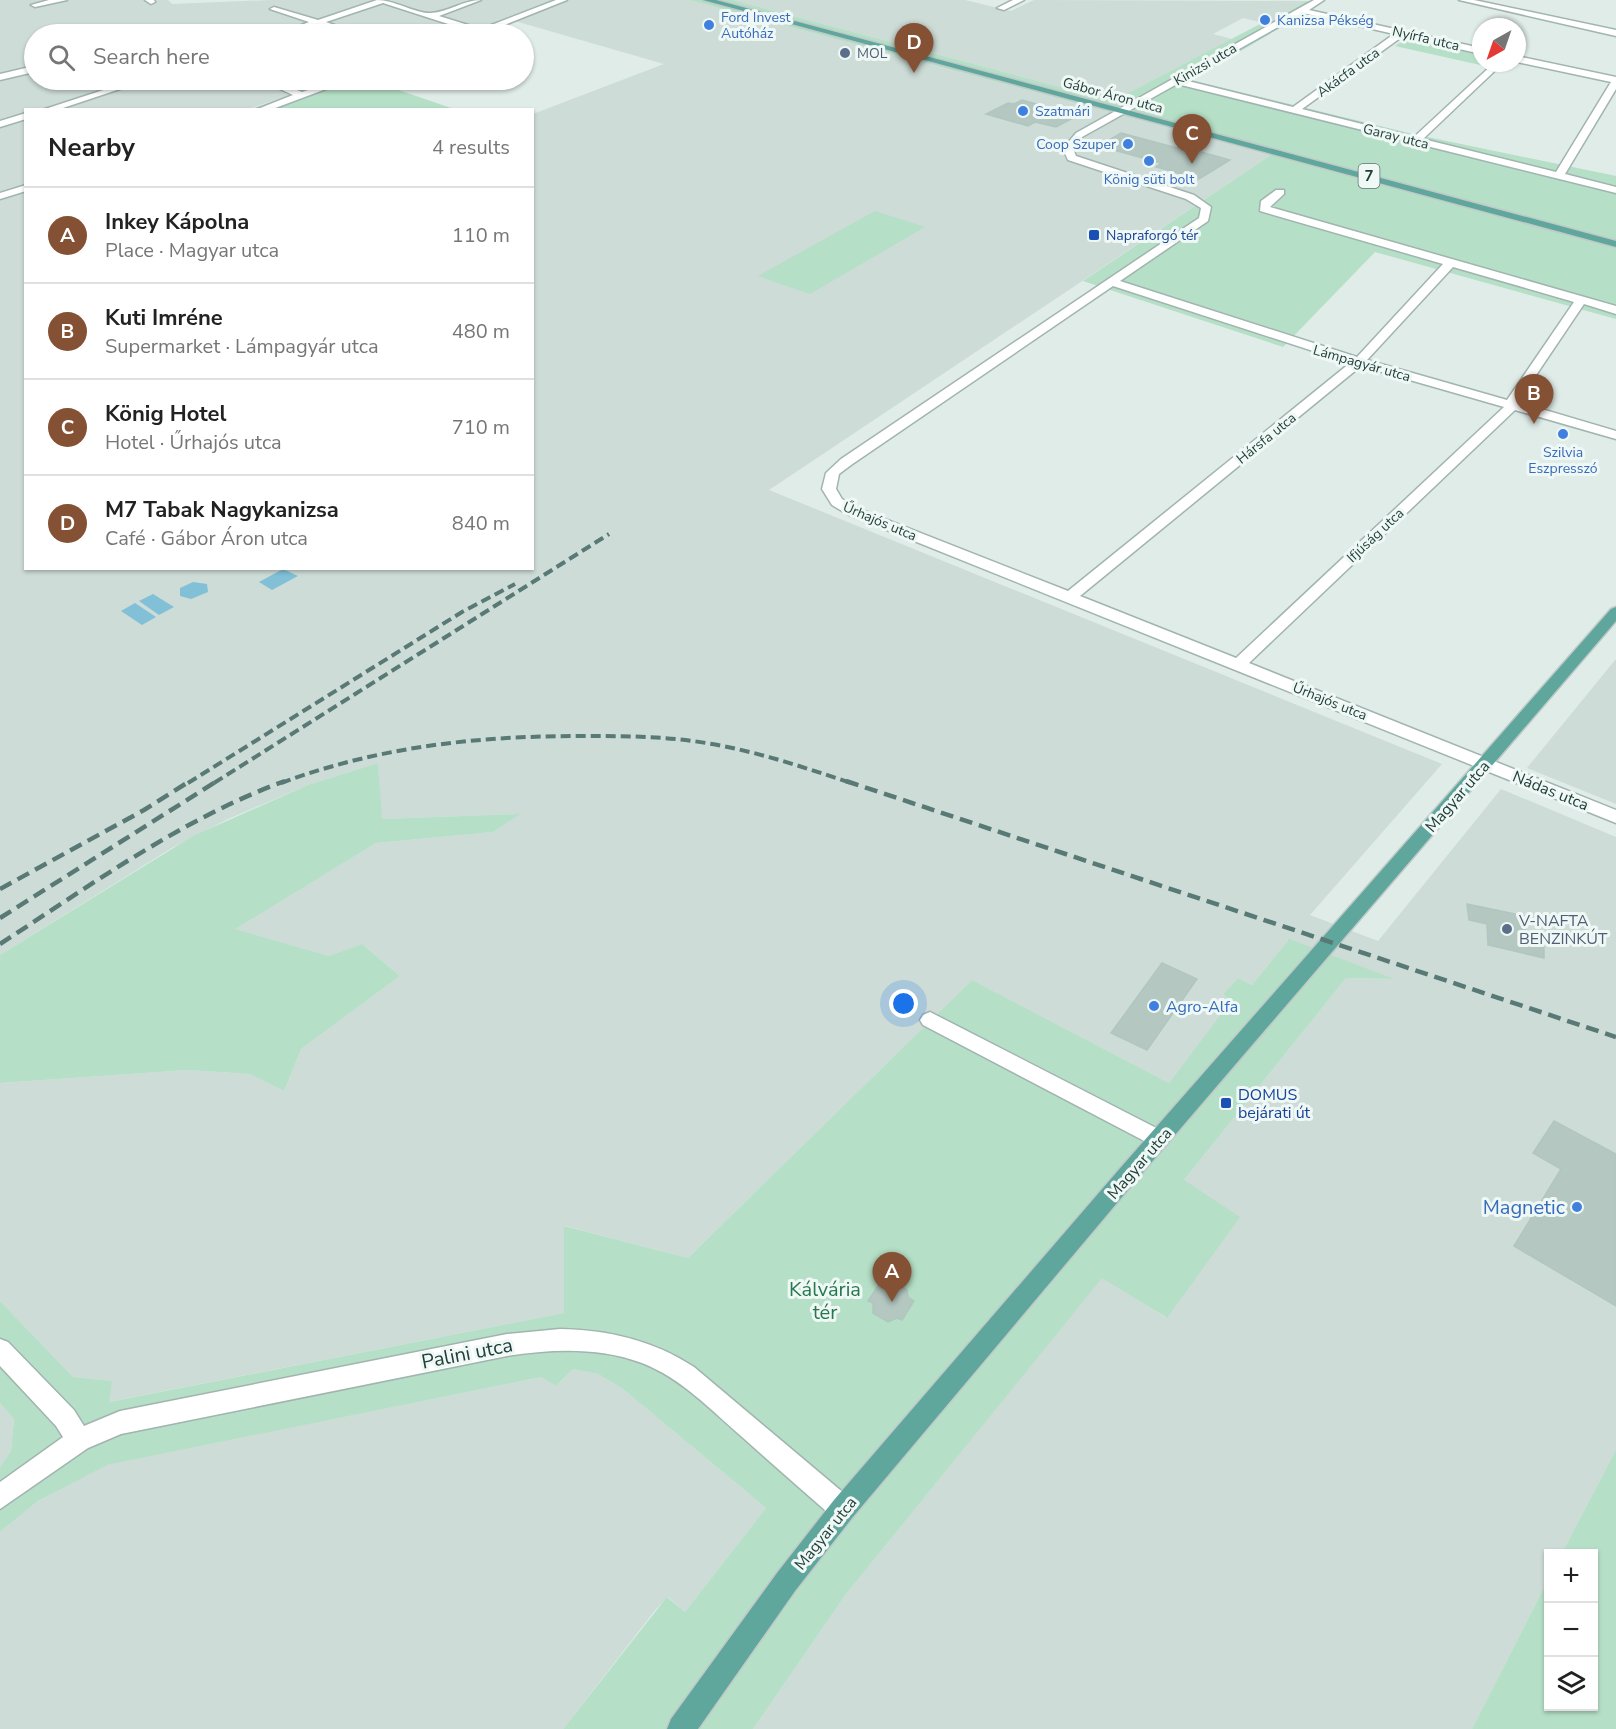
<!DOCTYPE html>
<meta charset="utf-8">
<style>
:root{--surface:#fff;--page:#f6f6f6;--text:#222;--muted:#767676;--line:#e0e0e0;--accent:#855134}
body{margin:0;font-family:"Nunito Sans",sans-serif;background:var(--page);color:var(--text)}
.controls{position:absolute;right:18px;bottom:18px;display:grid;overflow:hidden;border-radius:0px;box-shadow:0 2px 4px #0004}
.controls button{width:54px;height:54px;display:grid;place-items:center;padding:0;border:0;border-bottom:2px solid var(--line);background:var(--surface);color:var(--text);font:30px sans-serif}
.compass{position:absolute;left:1472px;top:18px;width:54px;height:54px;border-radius:50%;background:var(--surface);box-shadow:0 2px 4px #0004;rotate:220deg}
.you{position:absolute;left:904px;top:1004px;width:21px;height:21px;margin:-15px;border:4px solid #fff;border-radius:50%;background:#1a73e8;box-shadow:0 0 0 9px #1a73e833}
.badge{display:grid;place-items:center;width:39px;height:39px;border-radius:50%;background:var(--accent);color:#fff;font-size:20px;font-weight:700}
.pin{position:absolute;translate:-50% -50px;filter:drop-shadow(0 2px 3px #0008)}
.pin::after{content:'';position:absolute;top:32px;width:21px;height:18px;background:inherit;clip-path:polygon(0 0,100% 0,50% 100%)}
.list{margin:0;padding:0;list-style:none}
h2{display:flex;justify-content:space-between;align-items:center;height:78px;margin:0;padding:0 24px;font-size:26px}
h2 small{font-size:20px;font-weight:400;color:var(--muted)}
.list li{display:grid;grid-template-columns:39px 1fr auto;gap:18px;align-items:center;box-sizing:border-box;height:96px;padding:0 24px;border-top:2px solid var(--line)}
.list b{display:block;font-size:22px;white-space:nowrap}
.list p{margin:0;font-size:20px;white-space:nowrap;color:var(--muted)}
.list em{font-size:20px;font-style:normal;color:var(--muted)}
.icon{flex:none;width:33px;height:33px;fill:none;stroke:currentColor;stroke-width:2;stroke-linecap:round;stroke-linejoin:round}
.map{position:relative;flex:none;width:1616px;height:1729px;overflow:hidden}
.search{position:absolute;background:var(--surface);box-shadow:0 2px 4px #0004;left:24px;top:24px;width:510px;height:66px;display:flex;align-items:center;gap:15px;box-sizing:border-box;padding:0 21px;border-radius:33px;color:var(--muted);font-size:22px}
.panel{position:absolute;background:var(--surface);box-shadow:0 2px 4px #0004;left:24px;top:108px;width:510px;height:462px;border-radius:0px}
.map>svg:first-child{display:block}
.built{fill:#cddcd7;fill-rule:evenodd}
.green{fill:#b5dfc6}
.water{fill:#81c0d7}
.building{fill:#b4c7c1;stroke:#b1c6c0;stroke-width:1.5}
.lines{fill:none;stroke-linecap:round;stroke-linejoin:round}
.minor-casing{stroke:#a1b4b0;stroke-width:3}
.major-casing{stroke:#c0c9c8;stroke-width:3}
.minor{fill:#fff;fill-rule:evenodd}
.major{fill:#5fa69c;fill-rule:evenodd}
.rail-far1{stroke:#587974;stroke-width:4;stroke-dasharray:10 5;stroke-linecap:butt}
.rail{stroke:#587974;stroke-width:4.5;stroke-dasharray:13 7;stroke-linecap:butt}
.shop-dot{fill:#3f7fe0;stroke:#f0f8f5;stroke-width:2}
.service-dot{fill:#5c6f8a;stroke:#f0f8f5;stroke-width:2}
.transit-dot{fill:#1a4fb4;stroke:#f0f8f5;stroke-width:2}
.labels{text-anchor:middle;stroke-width:6;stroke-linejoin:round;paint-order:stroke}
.far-shop-label{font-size:14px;fill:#366cbe;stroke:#f0f8f5;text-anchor:start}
.far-street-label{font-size:14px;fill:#1e3d39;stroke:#f0f8f5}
.far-service-label{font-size:14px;fill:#4e5e75;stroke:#f0f8f5;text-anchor:start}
.far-transit-label{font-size:14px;fill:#164399;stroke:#f0f8f5;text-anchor:start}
.shield{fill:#f0f8f5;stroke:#5d7571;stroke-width:1.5}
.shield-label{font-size:15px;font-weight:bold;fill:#1e3d39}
.street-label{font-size:16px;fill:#1e3d39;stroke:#f0f8f5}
.service-label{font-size:16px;fill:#4e5e75;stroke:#f0f8f5;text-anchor:start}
.shop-label{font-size:16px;fill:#366cbe;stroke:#f0f8f5;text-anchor:start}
.transit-label{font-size:16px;fill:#164399;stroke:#f0f8f5;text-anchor:start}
.near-shop-label{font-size:20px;fill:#366cbe;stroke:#f0f8f5;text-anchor:end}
.near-park-label{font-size:20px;fill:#25784f;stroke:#f0f8f5}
.near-street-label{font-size:20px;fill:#1e3d39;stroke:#f0f8f5}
</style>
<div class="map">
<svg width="1616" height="1729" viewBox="0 0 1616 1729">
<rect width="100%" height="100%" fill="#dfece8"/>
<g class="built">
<path d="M0,0H168L172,4L271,0H689L1271,155L769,490L1442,764L1310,915L1378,941L1501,789L1616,837V1450L1562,1553L1548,1554V1580L1472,1729H753L846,1594L1102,1277L1166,1318L1184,1180L1346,978L1392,979L1288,940L1252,985L1238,978L1223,994L1232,1001L1169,1083L972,980L688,1258L565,1226L564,1313L108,1402L112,1381L73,1377L0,1301V1083L187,1070L251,1074L284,1091L301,1049L400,976L362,944L329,956L234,929L376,843L493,832L519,814L381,819L378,763L308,785L228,819L170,849L0,955ZM508,19L664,64L533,114L532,568H26L25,193L17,188L25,185L26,110L248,109L336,80H34V34H464Z"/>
<path d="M733,0H965L1011,11L1034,0L1306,1L1268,24L1243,18L1213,34L1232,39L1113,101Z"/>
<path d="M1616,659V804L1527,768Z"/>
<path d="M573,1369L598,1374L623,1389L766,1508L685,1612L668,1597L656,1609L563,1729H0V1532L38,1501L106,1465L541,1377L556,1386Z"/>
<path d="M0,1403L14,1419L11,1451L0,1467Z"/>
</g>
<g class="green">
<path d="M689,0H733L1113,101L1262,23L1268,24L1306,1L1321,4L1191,80L1413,134L1616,176V319L1375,252L1283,347L1083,281L1271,155Z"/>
<path d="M1407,38L1481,54V63H1489L1485,66L1395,46Z"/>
<path d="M336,80H369L454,109L248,110Z"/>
<path d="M875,211L925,227L810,294L758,276Z"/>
<path d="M378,763L382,819L520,814L493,832L376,843L235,929L329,956L362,944L400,976L301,1049L284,1091L250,1074L187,1070L0,1083V955L193,836L308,785Z"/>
<path d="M1289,939L1394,979L1346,978L1184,1180L1240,1217L1167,1318L1102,1278L846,1594L753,1729H563L667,1597L685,1612L766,1508L623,1389L598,1374L573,1369L556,1386L541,1377L107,1465L38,1501L0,1532V1467L11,1451L14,1419L0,1403V1301L73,1377L112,1381L109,1402L564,1313V1226L688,1258L972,980L1169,1083L1231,1001L1223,994L1238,978L1252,985Z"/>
<path d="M1616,1450V1729H1472L1548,1580V1706H1594V1554L1562,1553Z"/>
</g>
<g class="water">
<path d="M283,569L298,576L272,590L259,582Z"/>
<path d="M193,582L207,584L208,592L191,599L180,596V588Z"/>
<path d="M153,594L174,607L159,615L139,601Z"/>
<path d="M135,603L156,617L142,625L121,611Z"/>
</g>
<g class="building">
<path d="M1022,100L1047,107L1045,108L1075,117L1056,127L1035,122L1028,126L986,114L1008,103L1014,104Z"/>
<path d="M1121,133L1177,148L1180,146L1230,160L1199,179L1156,167L1161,163L1099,146Z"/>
<path d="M1467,904L1525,916L1526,934L1544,938V958L1488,945L1487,924L1469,920Z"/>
<path d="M1162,963L1197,979L1147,1050L1111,1033Z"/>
<path d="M1554,1121L1616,1154V1306L1514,1246L1561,1169L1533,1153Z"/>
<path d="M894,1281L907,1290L908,1297L914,1301L902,1320L897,1318L888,1322L873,1313V1303L868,1301L880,1283L886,1286Z"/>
</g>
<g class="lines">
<g class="minor-casing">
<g id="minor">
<path d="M49,0H67L35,7L31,5Z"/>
<path d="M145,0H154L155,2L151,4Z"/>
<path d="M377,0C395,0 416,14 431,13C449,12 463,0 481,0L439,16L481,29L556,0H567L482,34H471L473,32L383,3L326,22L360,34C346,34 330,24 317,25C304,27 293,34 279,34L309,22L270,9L274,7L318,20Z"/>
<path d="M1013,0H1024L1004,10L997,8Z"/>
<path d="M1314,0H1324L1309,10L1481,48V54L1403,36L1302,109L1414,137L1494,63H1503L1423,139L1556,172L1611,82L1517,62V56L1616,77V89L1565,174L1616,187V193L1177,84L1082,137L1073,149L1076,156L1194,195L1211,207L1208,221L1120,281L1357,357L1443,264L1260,211L1261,201L1276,190H1284V194L1270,207L1616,306V314L1584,304L1518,402L1616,431V439L1515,410L1249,663L1616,810V823L847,514L832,505L822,489L826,473L841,459L1199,218L1201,208L1186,199L1068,160L1063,149L1076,133ZM1303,13L1394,34L1293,107L1184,80ZM1453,267L1574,302L1507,400L1367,360ZM1113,286L1350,363L1068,591L857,508L842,499L836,489L839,474L851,465ZM1361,366L1504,407L1236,658L1080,596Z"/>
<path d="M1459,0H1474L1616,30V36Z"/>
<path d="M34,66V72L0,80V74Z"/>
<path d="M134,80H147L57,110H42Z"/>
<path d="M260,80H271L302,92L338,80H350L270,110H255L293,95Z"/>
<path d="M26,113V119L0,127V121Z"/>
<path d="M26,185V191L0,199V193Z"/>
<path d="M930,1012L1166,1133L1170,1139L1166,1145L1159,1148L1152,1145L923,1025L920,1020L923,1015Z"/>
<path d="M560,1329C608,1330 653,1340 694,1367L852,1500L856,1509L852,1518L843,1522L834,1518C803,1491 772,1464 741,1436C711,1410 681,1378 642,1363C599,1347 552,1349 507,1356L121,1434L88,1448L0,1509V1482L63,1437L56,1426L0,1366V1339L8,1342L74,1410L84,1426L120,1411L507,1334Z"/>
</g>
</g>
<g class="major-casing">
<g id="major">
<path d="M703,0H716L1616,241V247Z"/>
<path d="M1616,607V621L1138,1178L852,1518L795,1591L698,1729H667L671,1719L777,1573L834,1500L1122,1166L1611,609Z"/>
</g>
</g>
<use href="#minor" class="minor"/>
<use href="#major" class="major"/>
<g class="rail-far1">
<path d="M188,783L462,612L515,584"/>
<path d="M214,783L609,534"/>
<path d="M281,783C378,747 476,736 580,736C622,736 664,736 706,743C756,751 803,767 851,783"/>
</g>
<g class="rail">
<path d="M846,781L1616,1037"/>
<path d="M0,889L144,810L190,781"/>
<path d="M0,918L217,781"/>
<path d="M0,944C91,885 183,818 285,781"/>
</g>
</g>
<g class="shop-dot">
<circle cx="1265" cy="20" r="6"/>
<circle cx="709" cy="25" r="6"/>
<circle cx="1023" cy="111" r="6"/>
<circle cx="1128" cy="144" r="6"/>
<circle cx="1149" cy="161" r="6"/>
<circle cx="1563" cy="434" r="6"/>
<circle cx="1154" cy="1006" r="6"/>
<circle cx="1577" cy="1207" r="6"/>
</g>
<g class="service-dot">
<circle cx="845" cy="53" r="6"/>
<circle cx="1507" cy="929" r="6"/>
</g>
<g class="transit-dot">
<rect x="1088" y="229" width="12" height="12" rx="3"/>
<rect x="1220" y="1097" width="12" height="12" rx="3"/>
</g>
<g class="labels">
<g class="far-shop-label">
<text x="721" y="22">Ford Invest<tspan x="721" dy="16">Autóház</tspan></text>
<text x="1277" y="25">Kanizsa Pékség</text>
<text x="1035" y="116">Szatmári</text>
<text x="1116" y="149" text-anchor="end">Coop Szuper</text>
<text x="1149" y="184" text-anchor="middle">König süti bolt</text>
<text x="1563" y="457" text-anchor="middle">Szilvia<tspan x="1563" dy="16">Eszpresszó</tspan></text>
</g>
<g class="far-street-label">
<text transform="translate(1426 38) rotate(13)" y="5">Nyírfa utca</text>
<text transform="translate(1205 64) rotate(-30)" y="5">Kinizsi utca</text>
<text transform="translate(1348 72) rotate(-36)" y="5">Akácfa utca</text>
<text transform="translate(1113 95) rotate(15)" y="5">Gábor Áron utca</text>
<text transform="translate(1396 136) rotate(14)" y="5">Garay utca</text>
<text transform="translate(1362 363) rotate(16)" y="5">Lámpagyár utca</text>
<text transform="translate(1266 438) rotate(-39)" y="5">Hársfa utca</text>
<text transform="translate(880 521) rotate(23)" y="5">Űrhajós utca</text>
<text transform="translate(1375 535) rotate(-43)" y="5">Ifjúság utca</text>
<text transform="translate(1330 701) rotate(22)" y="5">Űrhajós utca</text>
</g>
<g class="far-service-label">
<text x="857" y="58">MOL</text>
</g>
<g class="far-transit-label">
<text x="1106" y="240">Napraforgó tér</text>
</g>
<rect class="shield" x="1358.5" y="164" width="21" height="24" rx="4.5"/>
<g class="shield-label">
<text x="1369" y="181">7</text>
</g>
<g class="street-label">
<text transform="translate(1551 790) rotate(22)" y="6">Nádas utca</text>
<text transform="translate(1457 796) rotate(-49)" y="6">Magyar utca</text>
<text transform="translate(1139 1163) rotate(-49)" y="6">Magyar utca</text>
<text transform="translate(825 1533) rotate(-51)" y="6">Magyar utca</text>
</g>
<g class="service-label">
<text x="1519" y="926">V-NAFTA<tspan x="1519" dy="18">BENZINKÚT</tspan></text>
</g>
<g class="shop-label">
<text x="1166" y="1012">Agro-Alfa</text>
</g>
<g class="transit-label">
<text x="1238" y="1100">DOMUS<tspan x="1238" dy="18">bejárati út</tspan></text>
</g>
<g class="near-shop-label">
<text x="1565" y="1214">Magnetic</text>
</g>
<g class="near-park-label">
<text x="825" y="1296">Kálvária<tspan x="825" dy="23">tér</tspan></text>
</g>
<g class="near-street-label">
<text transform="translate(467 1353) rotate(-11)" y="7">Palini utca</text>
</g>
</g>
</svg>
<div class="controls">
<button>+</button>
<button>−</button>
<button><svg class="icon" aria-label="layers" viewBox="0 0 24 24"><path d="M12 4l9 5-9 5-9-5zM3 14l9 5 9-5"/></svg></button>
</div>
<svg class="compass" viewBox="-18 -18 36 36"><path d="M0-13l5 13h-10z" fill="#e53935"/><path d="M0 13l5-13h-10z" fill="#767676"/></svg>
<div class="you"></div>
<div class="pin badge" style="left:892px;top:1302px">A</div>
<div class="pin badge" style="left:1534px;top:424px">B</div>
<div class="pin badge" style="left:1192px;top:164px">C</div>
<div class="pin badge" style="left:914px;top:73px">D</div>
<div class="search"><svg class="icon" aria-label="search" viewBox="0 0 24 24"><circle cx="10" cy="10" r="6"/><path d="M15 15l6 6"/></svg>Search here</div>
<section class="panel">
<h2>Nearby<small>4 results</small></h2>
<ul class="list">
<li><span class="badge">A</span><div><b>Inkey Kápolna</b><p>Place · Magyar utca</p></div><em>110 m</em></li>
<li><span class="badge">B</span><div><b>Kuti Imréne</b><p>Supermarket · Lámpagyár utca</p></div><em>480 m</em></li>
<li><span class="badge">C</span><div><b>König Hotel</b><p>Hotel · Űrhajós utca</p></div><em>710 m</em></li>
<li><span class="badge">D</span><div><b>M7 Tabak Nagykanizsa</b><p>Café · Gábor Áron utca</p></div><em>840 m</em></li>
</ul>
</section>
</div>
